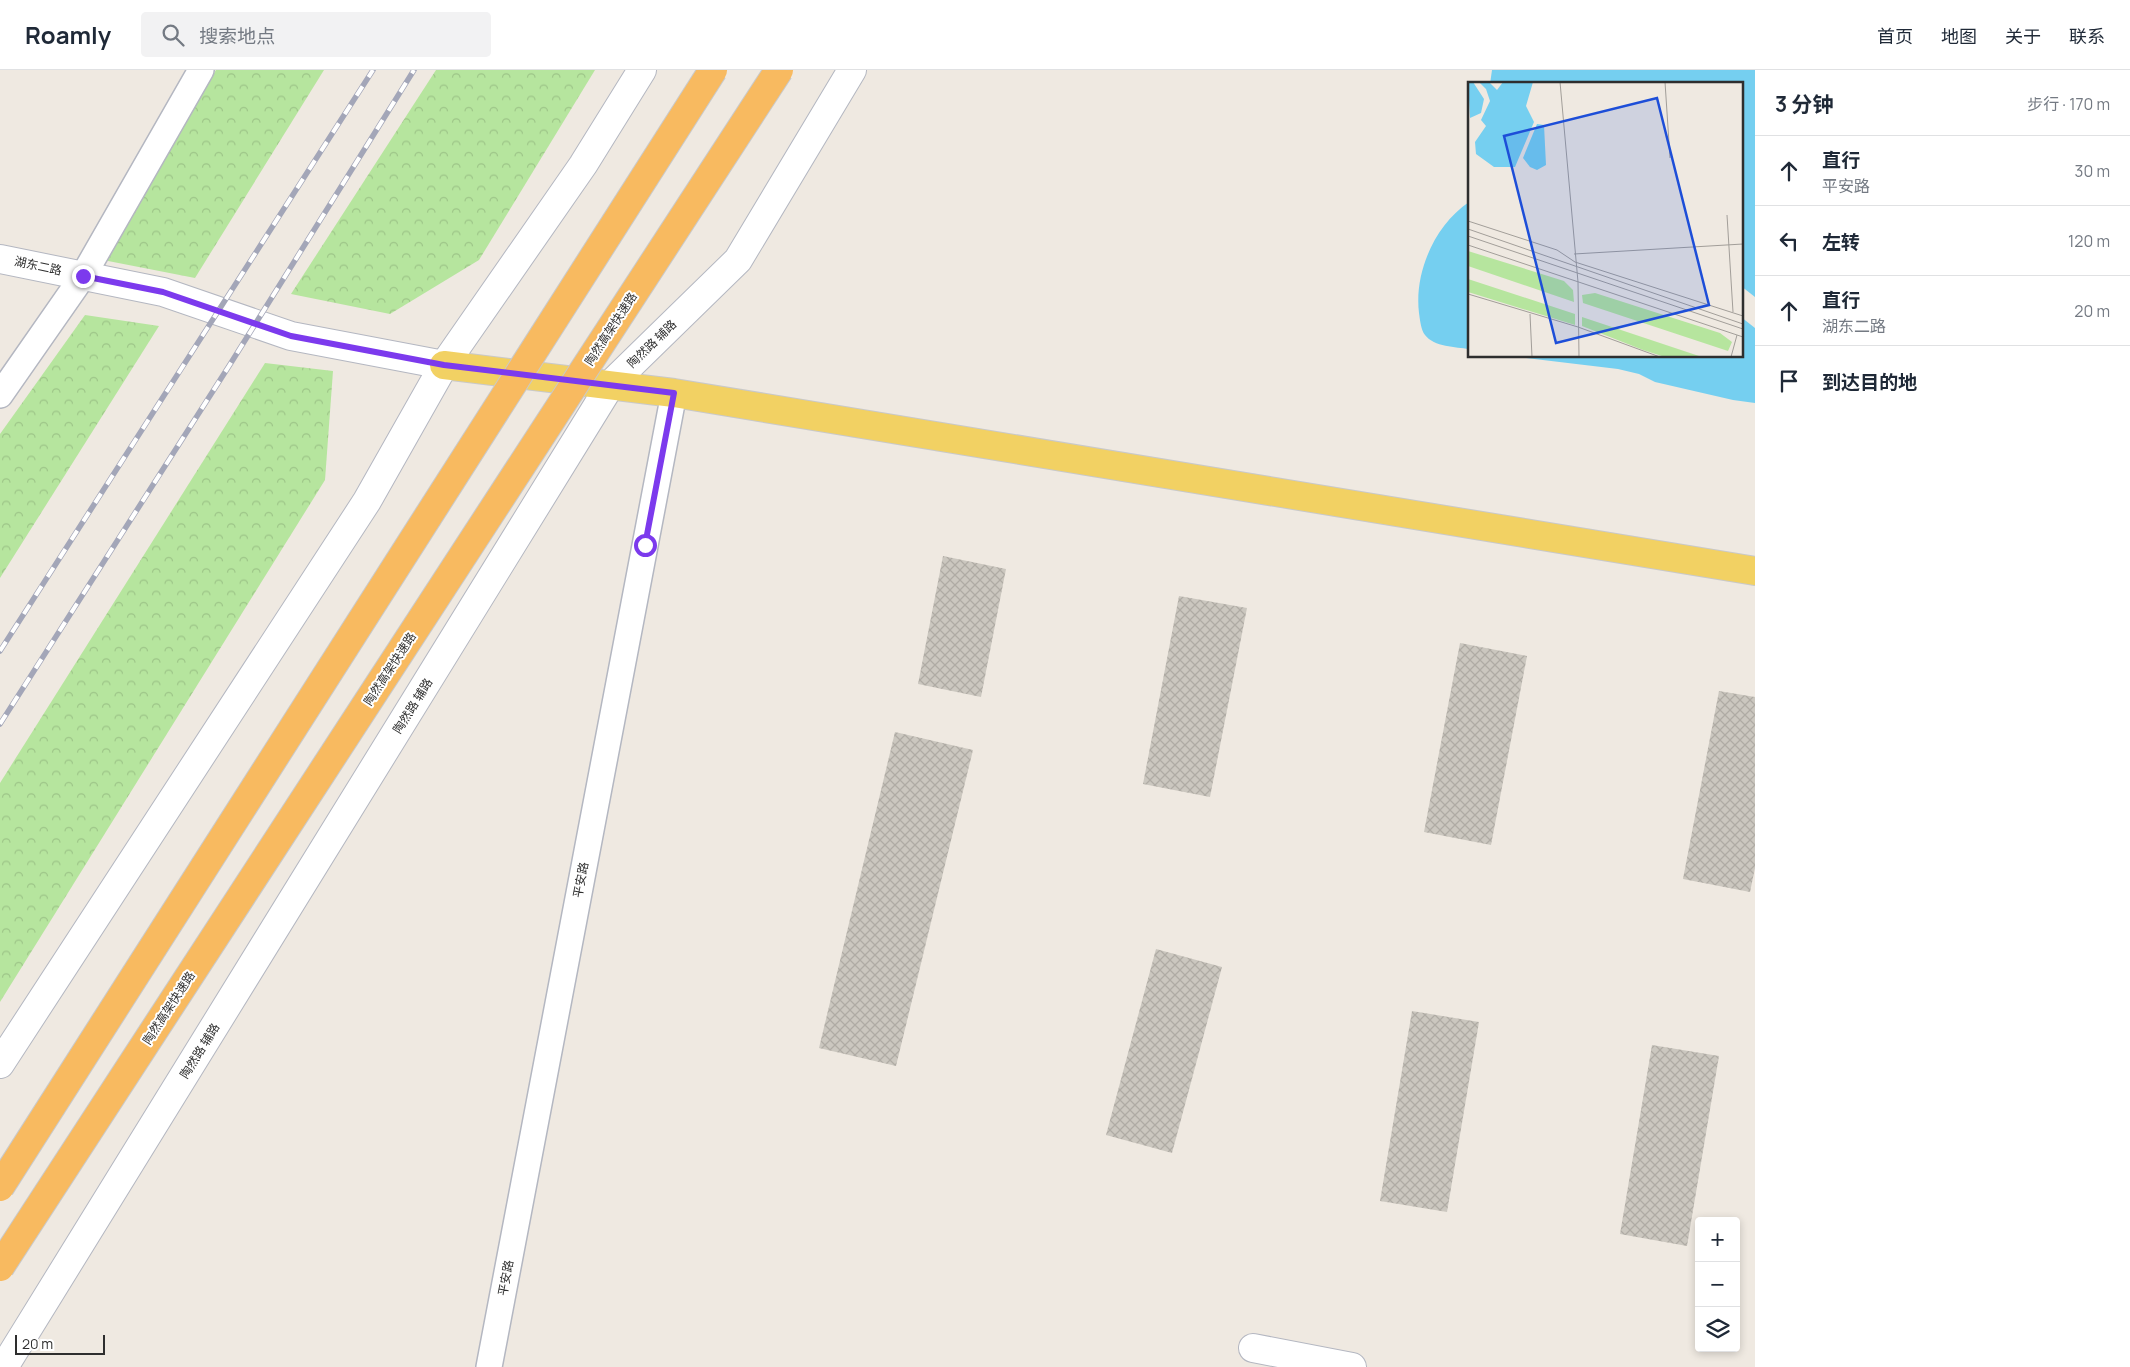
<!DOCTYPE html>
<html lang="zh">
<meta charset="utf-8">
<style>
:root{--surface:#fff;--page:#f2f2f3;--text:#1f2937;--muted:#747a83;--line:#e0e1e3}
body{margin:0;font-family:Manrope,"Noto Sans SC",sans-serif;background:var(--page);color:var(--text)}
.controls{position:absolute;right:15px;bottom:15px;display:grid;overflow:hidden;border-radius:5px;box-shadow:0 2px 8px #0003}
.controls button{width:45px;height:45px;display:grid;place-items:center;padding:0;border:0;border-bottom:1px solid var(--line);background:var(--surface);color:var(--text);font:25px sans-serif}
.scale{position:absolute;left:15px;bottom:12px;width:90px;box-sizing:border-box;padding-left:5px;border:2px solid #2e2e2e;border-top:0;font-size:14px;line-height:18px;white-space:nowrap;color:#2e2e2e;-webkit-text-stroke:4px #fff;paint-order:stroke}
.stop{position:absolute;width:15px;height:15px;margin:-11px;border:4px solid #7c3aed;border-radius:50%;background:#fff}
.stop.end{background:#7c3aed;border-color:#fff;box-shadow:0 1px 5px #0008}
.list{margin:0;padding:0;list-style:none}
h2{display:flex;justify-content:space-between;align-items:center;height:65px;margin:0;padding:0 20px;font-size:21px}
h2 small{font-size:16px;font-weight:400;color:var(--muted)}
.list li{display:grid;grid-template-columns:32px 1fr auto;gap:15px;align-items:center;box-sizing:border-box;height:70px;padding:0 20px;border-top:1px solid var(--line)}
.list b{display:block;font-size:19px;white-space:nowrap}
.list p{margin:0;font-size:16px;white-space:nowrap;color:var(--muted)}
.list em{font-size:16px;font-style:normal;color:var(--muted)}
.icon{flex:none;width:28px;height:28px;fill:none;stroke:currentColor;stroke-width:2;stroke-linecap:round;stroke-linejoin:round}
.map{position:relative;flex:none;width:1755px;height:1297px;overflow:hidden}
header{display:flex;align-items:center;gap:30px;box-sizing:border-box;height:70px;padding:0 25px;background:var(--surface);border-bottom:1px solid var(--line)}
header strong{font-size:24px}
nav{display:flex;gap:28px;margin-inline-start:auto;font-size:18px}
.search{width:350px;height:45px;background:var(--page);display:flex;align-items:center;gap:12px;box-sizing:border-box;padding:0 18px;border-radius:5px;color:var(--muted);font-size:19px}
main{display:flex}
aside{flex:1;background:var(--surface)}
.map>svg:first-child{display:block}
.forest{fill:url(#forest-crowns)}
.water{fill:#75cff0}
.building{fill:url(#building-cross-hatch)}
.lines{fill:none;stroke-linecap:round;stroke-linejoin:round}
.minor-casing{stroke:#b4b7c1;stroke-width:28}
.tertiary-casing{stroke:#b4b7c1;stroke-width:30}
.secondary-casing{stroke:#b4b7c1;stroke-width:30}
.primary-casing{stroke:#c9c9c9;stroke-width:30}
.minor{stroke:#fff;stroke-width:25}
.tertiary{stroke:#fff;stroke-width:28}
.secondary{stroke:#fff;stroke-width:28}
.primary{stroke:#f2d163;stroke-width:28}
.rail-casing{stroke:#a3a6b8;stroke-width:5.5}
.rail{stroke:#fff;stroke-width:4;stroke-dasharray:11;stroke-linecap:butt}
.trunk-bridge-casing{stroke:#c9c9c9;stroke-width:30;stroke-linecap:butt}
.trunk-bridge{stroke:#f8ba60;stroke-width:28}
.route{stroke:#7c3aed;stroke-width:6}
.labels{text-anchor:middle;stroke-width:4;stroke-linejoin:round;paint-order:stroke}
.street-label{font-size:12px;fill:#2e2e2e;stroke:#fff}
.inset-road{fill:none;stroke:#a29e99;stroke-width:1}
.view{fill:#1d4ed8;fill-opacity:0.15;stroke:#1d4ed8;stroke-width:2.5}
.inset-edge{fill:none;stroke:#2e2e2e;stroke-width:2.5}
</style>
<header>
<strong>Roamly</strong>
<div class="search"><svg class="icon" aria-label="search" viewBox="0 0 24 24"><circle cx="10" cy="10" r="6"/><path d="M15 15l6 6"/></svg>搜索地点</div>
<nav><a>首页</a><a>地图</a><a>关于</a><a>联系</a></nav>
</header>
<main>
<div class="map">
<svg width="1755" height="1297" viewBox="0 0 1755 1297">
<defs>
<pattern id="forest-crowns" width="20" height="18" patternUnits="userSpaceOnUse" patternTransform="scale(1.25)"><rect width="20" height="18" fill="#b6e59e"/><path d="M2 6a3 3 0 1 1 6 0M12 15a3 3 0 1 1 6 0" fill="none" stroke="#9dc588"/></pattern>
<pattern id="building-cross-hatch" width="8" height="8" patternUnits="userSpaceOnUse" patternTransform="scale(1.25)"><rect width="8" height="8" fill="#cbc7bf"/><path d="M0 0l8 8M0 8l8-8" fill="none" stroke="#afaba4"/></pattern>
</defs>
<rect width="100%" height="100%" fill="#efe9e1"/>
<g class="forest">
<path d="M216,0H324L195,208L103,190Z"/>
<path d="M436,0H595L479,190L390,244L291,224Z"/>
<path d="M85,245L159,256L0,508V364Z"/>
<path d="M265,293L333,301L325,410L0,932V713Z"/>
</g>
<g class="water">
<path d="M1492,0H1755V227L1741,216V14H1490Z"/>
<path d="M1469,132V279C1456,277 1434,277 1425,265C1421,260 1420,250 1419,243C1414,202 1435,155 1469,132Z"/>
<path d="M1741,247L1755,258V333L1733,330L1655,312L1639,304L1618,299L1509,286H1741Z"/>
</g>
<g class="building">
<path d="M943,486L1006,499L981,627L918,614Z"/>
<path d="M1179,526L1247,538L1210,727L1143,714Z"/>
<path d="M1460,573L1527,586L1491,775L1424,762Z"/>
<path d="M1719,621L1755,627V798L1750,822L1683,809Z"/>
<path d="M895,662L973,680L896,996L819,978Z"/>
<path d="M1156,879L1222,897L1172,1083L1106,1065Z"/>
<path d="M1412,941L1479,952L1447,1142L1380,1131Z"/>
<path d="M1652,975L1719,986L1687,1176L1620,1164Z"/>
</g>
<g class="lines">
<g class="minor-casing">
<g id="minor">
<path d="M0,325L83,206L201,0"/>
<path d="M489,1297L674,323"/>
</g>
</g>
<g class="tertiary-casing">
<path id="tertiary" d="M0,189L163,222L291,266L444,295"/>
</g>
<g class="secondary-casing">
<g id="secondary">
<path d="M0,994L367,431L444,295L583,95L642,0"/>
<path d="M1253,1278L1352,1297"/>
<path d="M4,1297L611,314L738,190L852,0"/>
</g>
</g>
<g class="primary-casing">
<path id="primary" d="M444,295L674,323L1755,501"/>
</g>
<use href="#minor" class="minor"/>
<use href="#tertiary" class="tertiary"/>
<use href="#secondary" class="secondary"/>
<use href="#primary" class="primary"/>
<g class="rail-casing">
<g id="rail">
<path d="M0,581L373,0"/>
<path d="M0,654L229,296L414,0"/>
</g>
</g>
<use href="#rail" class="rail"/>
<g class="trunk-bridge-casing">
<g id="trunk-bridge">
<path d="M0,1117L713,0"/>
<path d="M0,1197L779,0"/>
</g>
</g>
<use href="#trunk-bridge" class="trunk-bridge"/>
</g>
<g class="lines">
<path class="route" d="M83,206L163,222L291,266L444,295L674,323L645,475"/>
</g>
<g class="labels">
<g class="street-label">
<text transform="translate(38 196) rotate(12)" y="4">湖东二路</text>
<text transform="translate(611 259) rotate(-57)" y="4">陶然高架快速路</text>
<text transform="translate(652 274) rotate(-44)" y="4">陶然路 辅路</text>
<text transform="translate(390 599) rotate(-57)" y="4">陶然高架快速路</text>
<text transform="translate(413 636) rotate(-58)" y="4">陶然路 辅路</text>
<text transform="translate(581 810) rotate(-79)" y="4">平安路</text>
<text transform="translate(169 938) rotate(-57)" y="4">陶然高架快速路</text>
<text transform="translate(200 981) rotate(-58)" y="4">陶然路 辅路</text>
<text transform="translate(506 1208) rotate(-79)" y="4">平安路</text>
</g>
</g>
<g transform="translate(1468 12)">
<rect width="275" height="275" fill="#efe9e1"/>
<path d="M0,169L96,199L105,208L106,220L0,184ZM0,197L107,232V243L0,210ZM127,211L252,251L264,260L260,269L115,221L114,213ZM114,235L234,275H197L175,268L114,244Z" fill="#b6e59e"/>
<path d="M0,0H5L16,17L13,31L2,36ZM11,0H21L29,8L35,0H65L58,24L66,40L47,85H26L8,72L7,60L18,44L13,38L22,19L18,7ZM69,42L76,43L78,83L69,88L62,85L55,76Z" fill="#75cff0"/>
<path class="inset-road" d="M92,0L110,200M197,0L202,76M259,133L265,230M0,139L89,168L107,180L275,234M0,147L275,242M0,154L275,247M0,163L275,255M106,172L275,162M110,200L111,275M0,212L110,245L192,275M62,232L64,275M263,275L269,253"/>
<path class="view" d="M189,16L241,223L88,261L36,54Z"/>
<rect width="275" height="275" class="inset-edge"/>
</g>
</svg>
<div class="controls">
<button>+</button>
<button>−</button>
<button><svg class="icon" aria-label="layers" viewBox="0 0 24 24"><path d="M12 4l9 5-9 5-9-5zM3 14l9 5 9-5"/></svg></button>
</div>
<div class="scale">20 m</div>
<div class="stop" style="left:645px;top:475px"></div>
<div class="stop end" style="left:83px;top:206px"></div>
</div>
<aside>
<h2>3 分钟<small>步行 · 170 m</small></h2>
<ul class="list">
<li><svg class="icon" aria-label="ahead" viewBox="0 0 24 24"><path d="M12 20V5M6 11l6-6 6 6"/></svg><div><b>直行</b><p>平安路</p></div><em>30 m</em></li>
<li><svg class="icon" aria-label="left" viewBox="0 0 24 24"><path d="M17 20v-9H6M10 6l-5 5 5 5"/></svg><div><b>左转</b></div><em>120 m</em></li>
<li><svg class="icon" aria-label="ahead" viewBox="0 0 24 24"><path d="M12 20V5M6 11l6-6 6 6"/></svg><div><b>直行</b><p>湖东二路</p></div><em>20 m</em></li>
<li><svg class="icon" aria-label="arrive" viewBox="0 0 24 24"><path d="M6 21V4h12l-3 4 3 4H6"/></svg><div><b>到达目的地</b></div></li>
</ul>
</aside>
</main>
